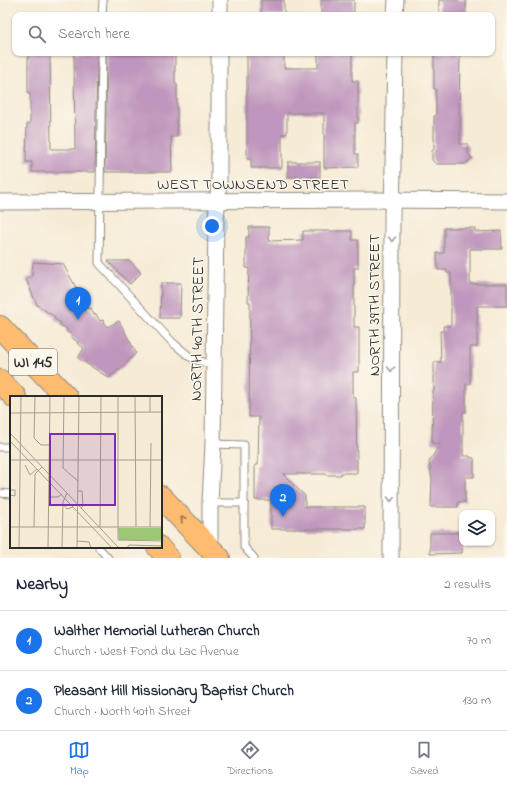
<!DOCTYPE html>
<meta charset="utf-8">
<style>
:root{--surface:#fff;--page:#f6f6f7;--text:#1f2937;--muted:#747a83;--line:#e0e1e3;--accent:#1a73e8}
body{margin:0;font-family:"Indie Flower",sans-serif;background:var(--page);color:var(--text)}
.controls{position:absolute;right:12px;bottom:12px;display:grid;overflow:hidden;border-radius:8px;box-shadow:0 1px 3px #0004}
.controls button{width:36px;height:36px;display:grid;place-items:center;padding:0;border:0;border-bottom:1px solid var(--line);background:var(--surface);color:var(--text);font:20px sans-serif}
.you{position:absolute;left:212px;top:226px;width:14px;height:14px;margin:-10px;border:3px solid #fff;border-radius:50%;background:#1a73e8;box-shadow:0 0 0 6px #1a73e833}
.badge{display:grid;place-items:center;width:26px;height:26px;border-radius:50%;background:var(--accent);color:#fff;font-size:13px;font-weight:700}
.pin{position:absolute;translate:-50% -33px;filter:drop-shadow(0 1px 2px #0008)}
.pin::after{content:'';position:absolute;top:21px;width:14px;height:12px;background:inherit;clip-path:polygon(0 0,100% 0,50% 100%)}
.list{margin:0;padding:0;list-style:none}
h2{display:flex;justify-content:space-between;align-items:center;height:52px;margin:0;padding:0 16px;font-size:17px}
h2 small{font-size:13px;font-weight:400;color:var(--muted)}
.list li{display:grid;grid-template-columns:26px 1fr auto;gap:12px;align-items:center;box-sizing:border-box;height:60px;padding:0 16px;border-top:1px solid var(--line)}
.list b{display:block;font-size:15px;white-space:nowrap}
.list p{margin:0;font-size:13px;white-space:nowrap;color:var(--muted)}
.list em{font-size:13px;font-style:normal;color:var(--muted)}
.icon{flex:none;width:22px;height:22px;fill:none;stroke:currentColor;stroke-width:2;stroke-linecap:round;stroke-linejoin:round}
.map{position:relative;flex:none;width:507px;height:558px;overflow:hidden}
.search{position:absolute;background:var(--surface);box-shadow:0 1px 3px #0004;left:12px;right:12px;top:12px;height:44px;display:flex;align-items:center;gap:10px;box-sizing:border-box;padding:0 14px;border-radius:8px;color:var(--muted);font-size:15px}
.sheet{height:172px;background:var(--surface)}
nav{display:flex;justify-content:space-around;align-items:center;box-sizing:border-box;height:56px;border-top:1px solid var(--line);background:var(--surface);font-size:11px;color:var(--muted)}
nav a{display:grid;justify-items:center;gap:2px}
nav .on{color:var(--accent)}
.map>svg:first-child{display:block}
.building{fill:#bf96bd}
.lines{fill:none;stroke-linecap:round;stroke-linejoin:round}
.lane-casing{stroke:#908b80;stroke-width:9}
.street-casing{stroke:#908b80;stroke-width:17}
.primary-casing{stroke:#908b80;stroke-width:24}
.lane{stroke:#fff;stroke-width:7}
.street{stroke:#fff;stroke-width:15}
.primary{stroke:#fdbc70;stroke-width:22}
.oneway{stroke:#a0a0a0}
.oneway2{stroke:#8a6c4a}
.labels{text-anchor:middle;stroke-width:3;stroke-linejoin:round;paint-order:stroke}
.shield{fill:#fbf7ec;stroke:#696865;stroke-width:1}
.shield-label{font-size:15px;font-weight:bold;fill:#2b2b2b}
.street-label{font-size:16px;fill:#2b2b2b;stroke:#fbf7ec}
.inset-road{fill:none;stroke:#a59e91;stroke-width:1}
.view{fill:#7b2cbf;fill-opacity:0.15;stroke:#7b2cbf;stroke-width:2}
.inset-edge{fill:none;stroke:#2b2b2b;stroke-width:2}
</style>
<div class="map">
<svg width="507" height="558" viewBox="0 0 507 558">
<rect width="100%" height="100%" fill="#fbf7ec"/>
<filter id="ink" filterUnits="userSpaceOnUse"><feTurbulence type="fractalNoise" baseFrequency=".025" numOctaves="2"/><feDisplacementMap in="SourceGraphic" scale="8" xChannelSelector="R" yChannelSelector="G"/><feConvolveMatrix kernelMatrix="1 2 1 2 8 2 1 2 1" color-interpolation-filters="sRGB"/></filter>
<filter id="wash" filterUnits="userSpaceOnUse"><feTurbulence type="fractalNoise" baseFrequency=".012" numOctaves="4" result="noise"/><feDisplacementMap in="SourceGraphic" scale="16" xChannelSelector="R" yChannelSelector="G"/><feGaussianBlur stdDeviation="0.9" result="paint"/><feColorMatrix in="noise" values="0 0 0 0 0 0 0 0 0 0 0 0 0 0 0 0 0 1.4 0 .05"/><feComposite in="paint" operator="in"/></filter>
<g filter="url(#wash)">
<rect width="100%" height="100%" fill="#f6ebd5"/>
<g id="blocks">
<g class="building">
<rect x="261" y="0" width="23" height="15"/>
<rect x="321" y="0" width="33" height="15"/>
<rect x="439" y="0" width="27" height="15"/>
<path d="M28,53H50L51,149H75L74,53H97L95,172H32V162H26L27,124H30V94H28Z"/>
<path d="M107,53H175V84H177V137H171L172,172H105Z"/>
<path d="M247,53H284V68H318V53H352V81H358V123H355V154H358V167L324,168V113H287V134H282V168H251V159H247Z"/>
<path d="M434,53H460L459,116H460V144H468V153L472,158L465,164H436L432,160V151L434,149V116H436V89H434Z"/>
<rect x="288" y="162" width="32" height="15"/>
<path d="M249,227H269V241L303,240V231H352V240H358V268H354V327H359V372H353V398H356L357,473H341V475H326V474H283L305,496V507H365V529H271V500H255V465H258L259,417H249L250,302H248L249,268H246V237H249Z"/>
<path d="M444,228H475V232L501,231L502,249H470V284H507V306H477V347H470V384H466V412H463V456H470V458H474V477H465V502H458V507H431L432,479L429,462L440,444L432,443L433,391H434V362H441L440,331H444L443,326H451V273H447V270H438L437,253H444Z"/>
<path d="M108,261H130L141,273L130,284Z"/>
<path d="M33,262L63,264L84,302L85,301L89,309L91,308L94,315L96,314L100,321L103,320L107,327L119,321L136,353L119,371L118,370L109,378L78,358L84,348L77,343L78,342L71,337L72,335L66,331L67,329L60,325L61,323L54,319L55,317L37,305L26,279L32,276Z"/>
<path d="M161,283H181L180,318H160Z"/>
<path d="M430,533H462V553L430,554Z"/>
</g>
</g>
</g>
<g filter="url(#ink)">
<use href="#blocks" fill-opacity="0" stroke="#908b80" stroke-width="1"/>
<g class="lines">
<g class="lane-casing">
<g id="lane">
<path d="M102,15L103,0"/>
<path d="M102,53L99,263L172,342L190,357L214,366"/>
<path d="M213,444L244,445V547L254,558"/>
<path d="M0,447H11"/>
<path d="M0,493L11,494"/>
<path d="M210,503H244"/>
<path d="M99,548L108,558"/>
</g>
</g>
<g class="street-casing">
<g id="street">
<path d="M220,15V0"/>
<path d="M395,15L396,0"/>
<path d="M0,202L374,200L507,201"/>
<path d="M210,552V503L213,444L216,219L219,183V53"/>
<path d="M391,558L392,219L395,53"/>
</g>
</g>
<g class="primary-casing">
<g id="primary">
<path d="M0,327L66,397"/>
<path d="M0,381L15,397"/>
<path d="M161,497L219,558"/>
<path d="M158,547L168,558"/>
</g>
</g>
<use href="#lane" class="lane"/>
<use href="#street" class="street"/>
<use href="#primary" class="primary"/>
</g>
<defs><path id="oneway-chevron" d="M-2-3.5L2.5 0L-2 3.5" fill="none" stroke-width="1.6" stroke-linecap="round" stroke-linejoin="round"/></defs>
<g class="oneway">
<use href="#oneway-chevron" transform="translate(392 239) rotate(90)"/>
<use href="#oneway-chevron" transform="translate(391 369) rotate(90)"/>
<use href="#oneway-chevron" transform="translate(391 499) rotate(90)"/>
</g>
<use class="oneway2" href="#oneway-chevron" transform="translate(183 519) rotate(-134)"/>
</g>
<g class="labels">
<rect class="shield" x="9" y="349" width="48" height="26" rx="3"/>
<g class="shield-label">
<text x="33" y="367">WI 145</text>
</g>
<g class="street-label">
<text x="253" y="189">WEST TOWNSEND STREET</text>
<text transform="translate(373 305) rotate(-90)" y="6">NORTH 39TH STREET</text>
<text transform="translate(196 329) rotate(-89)" y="6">NORTH 40TH STREET</text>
</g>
</g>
<g transform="translate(10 396)">
<rect width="152" height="152" fill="#f6ebd5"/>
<path d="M108,132H152V144H109Z" fill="#9cc875"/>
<path class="inset-road" d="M25,0L24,42L31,49H39M54,0L53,72L68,85M108,0V144L152,145M125,0L126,131M140,16V0M0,17L152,16M0,37L109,152M0,45L102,152M0,64H152M15,69L20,79L27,73M0,94H5V100L0,99M68,95H72L73,110L71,112M38,101H48L52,98M53,108L57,113L63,111M0,131H152M24,131L25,78L32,71M90,131L91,0M140,131L141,47M67,145L79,146L81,152M9,152L11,0M38,152L40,0M52,152L53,106L57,97M67,152L69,0M117,152L119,149L152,150"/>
<path class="view" d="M40,38H105V109H40Z"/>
<rect width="152" height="152" class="inset-edge"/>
</g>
</svg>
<div class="controls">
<button><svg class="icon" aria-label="layers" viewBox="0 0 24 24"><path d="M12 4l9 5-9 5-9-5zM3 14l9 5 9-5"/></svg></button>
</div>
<div class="you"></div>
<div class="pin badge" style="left:78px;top:320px">1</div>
<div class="pin badge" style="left:283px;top:517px">2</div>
<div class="search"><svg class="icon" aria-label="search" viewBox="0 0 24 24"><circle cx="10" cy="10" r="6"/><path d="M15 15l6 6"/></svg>Search here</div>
</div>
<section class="sheet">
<h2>Nearby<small>2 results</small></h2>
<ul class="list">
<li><span class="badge">1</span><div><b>Walther Memorial Lutheran Church</b><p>Church · West Fond du Lac Avenue</p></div><em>70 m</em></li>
<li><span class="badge">2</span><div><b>Pleasant Hill Missionary Baptist Church</b><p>Church · North 40th Street</p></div><em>130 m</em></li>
</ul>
</section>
<nav>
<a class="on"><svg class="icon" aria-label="map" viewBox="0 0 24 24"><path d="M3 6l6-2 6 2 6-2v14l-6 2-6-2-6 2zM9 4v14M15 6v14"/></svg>Map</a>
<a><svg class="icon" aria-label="directions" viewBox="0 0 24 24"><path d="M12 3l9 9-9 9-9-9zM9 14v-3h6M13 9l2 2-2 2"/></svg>Directions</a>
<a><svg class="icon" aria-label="saved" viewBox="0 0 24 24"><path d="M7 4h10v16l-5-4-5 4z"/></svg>Saved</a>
</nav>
